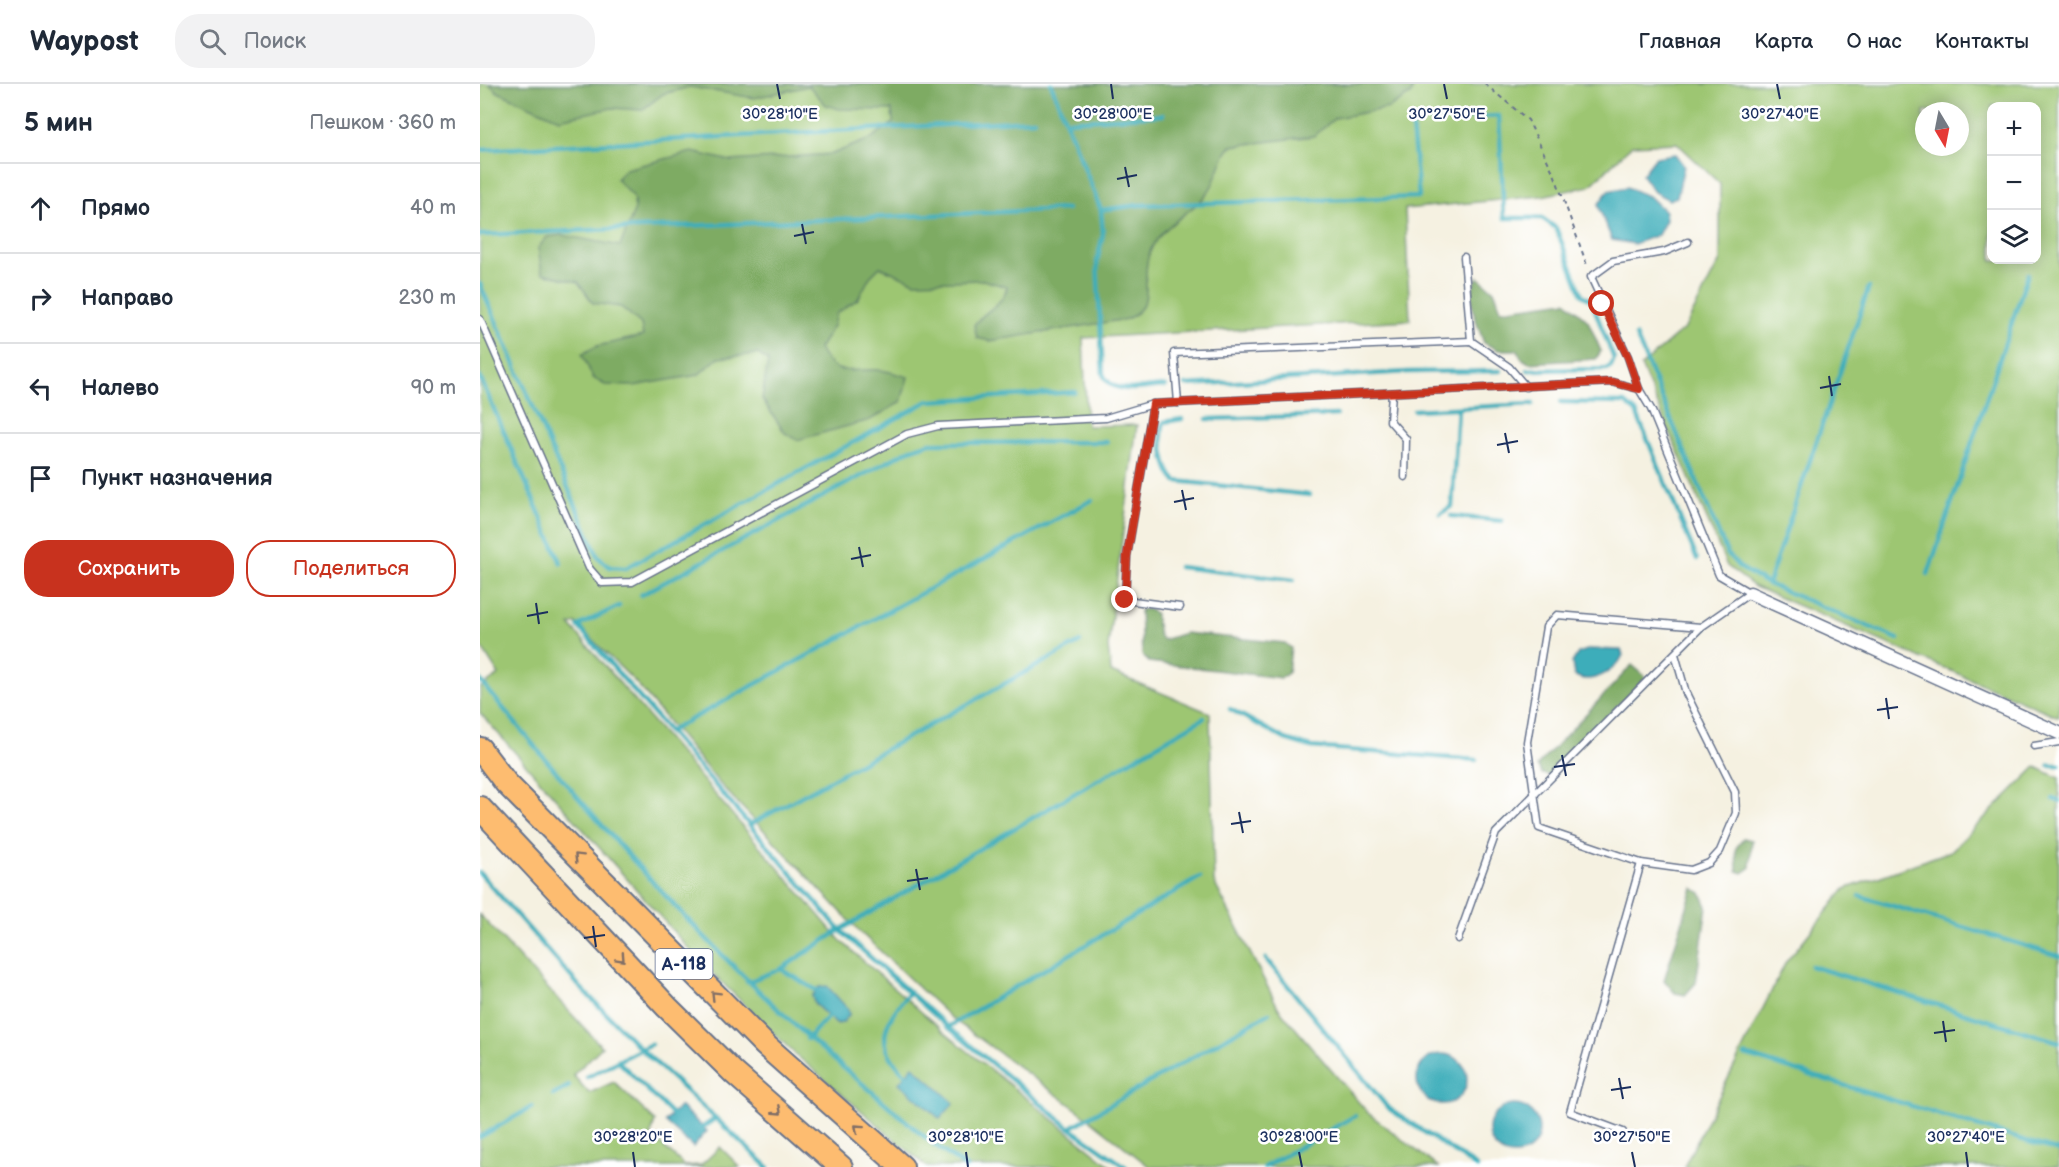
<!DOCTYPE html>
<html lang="ru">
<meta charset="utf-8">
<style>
:root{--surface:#fff;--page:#f2f2f3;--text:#1f2937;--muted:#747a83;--line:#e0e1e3;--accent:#c8321e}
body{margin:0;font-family:"Balsamiq Sans",sans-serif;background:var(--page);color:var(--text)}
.controls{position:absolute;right:18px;top:18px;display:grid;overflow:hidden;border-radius:12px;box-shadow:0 3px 15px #0003}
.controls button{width:54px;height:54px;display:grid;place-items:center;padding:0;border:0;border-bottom:2px solid var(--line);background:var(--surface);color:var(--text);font:30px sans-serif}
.compass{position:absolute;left:1435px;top:18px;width:54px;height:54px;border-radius:50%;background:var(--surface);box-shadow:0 3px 15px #0003;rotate:170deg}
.stop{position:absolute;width:18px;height:18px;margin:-14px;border:4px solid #c8321e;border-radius:50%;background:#fff}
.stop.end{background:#c8321e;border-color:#fff;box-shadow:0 2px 6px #0008}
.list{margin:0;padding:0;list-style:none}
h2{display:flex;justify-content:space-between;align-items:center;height:78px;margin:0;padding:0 24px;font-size:26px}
h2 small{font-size:20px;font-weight:400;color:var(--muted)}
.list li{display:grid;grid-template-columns:39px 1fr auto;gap:18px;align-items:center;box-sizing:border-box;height:90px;padding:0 24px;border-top:2px solid var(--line)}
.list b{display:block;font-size:22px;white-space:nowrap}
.list em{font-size:20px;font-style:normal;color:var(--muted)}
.actions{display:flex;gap:12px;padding:18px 24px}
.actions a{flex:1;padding:14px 0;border:2px solid var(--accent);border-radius:24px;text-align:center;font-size:21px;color:var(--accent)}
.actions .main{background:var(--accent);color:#fff}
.icon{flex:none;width:33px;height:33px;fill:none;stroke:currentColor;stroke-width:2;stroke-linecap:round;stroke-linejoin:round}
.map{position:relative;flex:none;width:1579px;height:1083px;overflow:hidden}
header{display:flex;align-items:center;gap:36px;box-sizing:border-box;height:84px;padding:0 30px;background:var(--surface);border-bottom:2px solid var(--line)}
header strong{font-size:28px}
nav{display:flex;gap:33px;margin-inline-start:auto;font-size:21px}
.search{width:420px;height:54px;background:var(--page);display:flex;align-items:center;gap:15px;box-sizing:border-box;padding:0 21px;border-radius:24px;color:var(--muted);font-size:22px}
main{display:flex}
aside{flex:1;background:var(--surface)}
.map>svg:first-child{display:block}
.green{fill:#9dc672;stroke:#5c7a68;stroke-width:1.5;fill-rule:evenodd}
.forest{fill:#7eab64;stroke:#4c6d61;stroke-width:1.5}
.water{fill:#3eadba;stroke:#2c6e8c;stroke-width:1.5}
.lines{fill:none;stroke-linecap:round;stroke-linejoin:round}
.stream{stroke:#3eadba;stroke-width:4.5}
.service-casing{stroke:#67738c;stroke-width:9}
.minor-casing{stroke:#67738c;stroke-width:15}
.motorway-casing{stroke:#67738c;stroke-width:26}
.path{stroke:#67738c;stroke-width:2;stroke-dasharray:4.5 4.5;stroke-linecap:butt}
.service{stroke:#fff;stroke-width:6}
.minor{stroke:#fff;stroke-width:12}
.motorway{stroke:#fdbc6f;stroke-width:22}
.oneway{stroke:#816e66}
.route{stroke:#c8321e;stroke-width:8}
.ticks{fill:none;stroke:#1b2f5e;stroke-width:2}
.labels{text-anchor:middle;stroke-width:5;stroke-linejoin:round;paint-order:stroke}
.shield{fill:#fff;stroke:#5f6d8e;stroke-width:1.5}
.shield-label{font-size:18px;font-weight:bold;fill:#1b2f5e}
.ticks-label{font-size:15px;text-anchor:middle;fill:#1b2f5e;stroke:#fff;stroke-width:5;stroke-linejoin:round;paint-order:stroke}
</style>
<header>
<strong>Waypost</strong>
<div class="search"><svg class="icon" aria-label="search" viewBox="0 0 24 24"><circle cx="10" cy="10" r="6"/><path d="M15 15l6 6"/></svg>Поиск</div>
<nav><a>Главная</a><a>Карта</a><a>О нас</a><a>Контакты</a></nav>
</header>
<main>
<aside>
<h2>5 мин<small>Пешком · 360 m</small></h2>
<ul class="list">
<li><svg class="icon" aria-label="ahead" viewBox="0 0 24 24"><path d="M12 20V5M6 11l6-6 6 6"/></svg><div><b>Прямо</b></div><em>40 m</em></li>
<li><svg class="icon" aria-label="right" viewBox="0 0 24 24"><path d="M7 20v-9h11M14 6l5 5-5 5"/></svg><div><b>Направо</b></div><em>230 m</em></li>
<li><svg class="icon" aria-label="left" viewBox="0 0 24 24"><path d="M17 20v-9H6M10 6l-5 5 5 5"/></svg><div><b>Налево</b></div><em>90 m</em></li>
<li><svg class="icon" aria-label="arrive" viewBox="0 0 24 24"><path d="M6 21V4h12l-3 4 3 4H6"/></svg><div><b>Пункт назначения</b></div></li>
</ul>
<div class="actions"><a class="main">Сохранить</a><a>Поделиться</a></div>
</aside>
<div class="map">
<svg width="1579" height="1083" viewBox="0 0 1579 1083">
<rect width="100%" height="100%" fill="#fff"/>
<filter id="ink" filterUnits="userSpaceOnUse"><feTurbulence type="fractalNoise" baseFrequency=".0167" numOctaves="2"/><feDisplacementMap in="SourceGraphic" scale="12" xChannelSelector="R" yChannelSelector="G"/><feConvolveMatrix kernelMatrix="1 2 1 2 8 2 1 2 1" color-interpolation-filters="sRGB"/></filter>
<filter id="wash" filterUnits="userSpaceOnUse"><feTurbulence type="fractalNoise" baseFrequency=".008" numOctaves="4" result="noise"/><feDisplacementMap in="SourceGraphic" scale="24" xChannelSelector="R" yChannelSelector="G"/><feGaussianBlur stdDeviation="1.35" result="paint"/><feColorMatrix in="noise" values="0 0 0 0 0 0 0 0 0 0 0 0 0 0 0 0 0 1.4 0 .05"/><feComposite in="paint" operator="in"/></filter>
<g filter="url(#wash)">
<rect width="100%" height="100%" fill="#f5f1e1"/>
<g class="green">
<path d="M0,0H1579V633L1275,503L1247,482L1161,282L1205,244L1240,176V100L1197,59L1152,61L1110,102L1062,112L925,125L930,236L603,254L607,342L657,341L628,563L631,588L730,629L734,798L799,925L888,1029L958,1083H670L599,1027L470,933L379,847L240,700L156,599L96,539L90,541L360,856L464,948L632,1083H447L315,970L216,873L0,629V604L19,591L0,561ZM1512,22H1556V176H1512ZM1444,27H1480V63H1444ZM335,920L368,925L369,931L362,939L356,940Z"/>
<path d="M1556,683L1579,694V1083H1204L1306,878L1365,805L1471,767Z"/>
<path d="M0,831L122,963L93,991L109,1009L134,998L175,1037L171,1051L205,1082L221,1081L240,1063L260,1083H0Z"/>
</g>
<g class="forest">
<path d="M9,0H934L931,10L909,24L855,34L834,52L751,62C738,77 738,97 726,111C707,133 676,143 668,174C661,200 677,220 647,235L510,257L497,254L494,241C505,226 523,221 527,203L503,196L435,198L400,183L390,193L378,215L356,230L353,242L339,265C355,296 370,284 400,286C409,287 419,291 428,293L421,318L390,336L317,356L305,349L282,315L288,277L278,270L238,274L218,291L153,302L125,301L113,294L102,270L117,262L163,252L161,240L141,223L113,219L98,198L62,189L58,164L67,153L82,151L140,162L155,125L153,112L136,95L146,85L212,68L251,77L352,70L390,55L413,39L412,26L359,25L346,21L329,2L274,14L210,3L183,10L162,26L132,24L79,35L18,8Z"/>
<path d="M998,193L1015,208L1021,226L1086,217L1108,237L1121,267L1116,275L1049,279L1041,274L1038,266H1018L1004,259C997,240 984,211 998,193Z"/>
<path d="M667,525L675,529L679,552L683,556L705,549L805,559L811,564L808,589L801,594L669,578L662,571L660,526Z"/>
<path d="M1152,581L1166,593L1069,691L1062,690L1057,682Z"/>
<path d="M1264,754L1272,756L1270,784L1263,789L1257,787L1256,764Z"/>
<path d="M1213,804L1221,809L1227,822L1216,899L1205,911L1195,909L1184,896Z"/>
</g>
<g class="water">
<path d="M1195,70L1204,82L1197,113L1189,116L1174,108L1162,91L1176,73Z"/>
<path d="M1147,103L1170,113L1185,127L1186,136L1178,151L1154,160L1132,156L1118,121L1128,107Z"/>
<path d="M1110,565L1141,566L1143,571C1136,587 1111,602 1094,591L1092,579L1098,569Z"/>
<path d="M347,902L368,925L369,931L362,939L356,940L335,920L332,912L339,903Z"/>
<circle cx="962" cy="995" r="25"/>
<path d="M433,982L474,1019L460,1035L419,999Z"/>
<circle cx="1034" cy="1046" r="25"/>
<path d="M200,1022L227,1047L213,1063L185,1038Z"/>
</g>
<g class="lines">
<g class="stream">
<path d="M571,0L621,126L623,150L617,178L623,290C632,313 665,303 686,302"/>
<path d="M587,37L683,31"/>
<path d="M0,66L554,36"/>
<path d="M621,126L659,121L939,113L932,43L936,36L1019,32L1024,134H1062L1076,144L1102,211L1111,216L1134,275L1131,282L1126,285L1048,286"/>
<path d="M0,151L587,125"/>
<path d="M0,200L118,473L130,483L146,484L448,317L595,308"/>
<path d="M1156,252L1247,469L1259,483L1288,500L1418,555"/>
<path d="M0,293L81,479"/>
<path d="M706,301L928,288L1020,287"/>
<path d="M1081,318L1145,319L1156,328L1217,475"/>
<path d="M934,326L1053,320"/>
<path d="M702,335L684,338C679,352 684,387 696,397L830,411"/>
<path d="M727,335L857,331"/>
<path d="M960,430L972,422L978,324"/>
<path d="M971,432L1022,437"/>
<path d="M699,483L814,496"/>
<path d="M1448,490L1548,190"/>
<path d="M1288,500L1389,203"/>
<path d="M161,511L429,366L450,359L627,358"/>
<path d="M139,522L98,542L360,846L468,943L590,1044L646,1083"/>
<path d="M0,596C120,743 243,886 390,1006C422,1033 451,1061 486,1083"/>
<path d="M750,625L805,655L831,663L996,676"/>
<path d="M188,648L612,416"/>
<path d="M1569,681H1579"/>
<path d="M1573,715L1579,717"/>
<path d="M269,741L600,558"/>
<path d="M0,789L100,903L161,965L288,1083"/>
<path d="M1380,812L1579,872"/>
<path d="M786,875L908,1024L997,1083"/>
<path d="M1331,882L1579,958"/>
<path d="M301,885L336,906"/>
<path d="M267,898L301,885L360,846L724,634"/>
<path d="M468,943L720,793"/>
<path d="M327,955L348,933"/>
<path d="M1265,971L1579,1067"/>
<path d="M138,977L192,1030"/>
<path d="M426,991C393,960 403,940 429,909"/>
<path d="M107,993L171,960"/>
<path d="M73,1011L89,1002"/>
<path d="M223,1043L236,1034"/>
<path d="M590,1044L789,929"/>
<path d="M0,1053L52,1023"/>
<path d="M784,1083L875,1032"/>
</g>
</g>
</g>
<g filter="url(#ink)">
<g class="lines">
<g class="service-casing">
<g id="service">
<path d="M984,173L991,257L1029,283L1046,303"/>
<path d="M0,235L109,484L122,499L152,498L427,350L458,342L626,334L673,320L1132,298L1159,305L1171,325L1239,491L1270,509L1221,543L1077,531L1066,543L1047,658L1059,744L1161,779L1211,786L1229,779L1240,767L1256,729L1255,708L1206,609L1195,570"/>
<path d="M1159,305L1148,273L1111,193L1133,177L1184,168L1208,158"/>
<path d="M912,309L910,337L926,355L925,393"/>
<path d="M698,319L694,269L991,257"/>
<path d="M673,320L647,472L645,516L700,523"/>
<path d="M1554,662L1579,658"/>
<path d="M978,855L1016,749L1221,543"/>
<path d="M1143,1048L1090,1028L1161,779"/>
</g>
</g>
<g class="minor-casing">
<path id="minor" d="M1270,509L1579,649"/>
</g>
<g class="motorway-casing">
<g id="motorway">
<path d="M0,665L26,699L285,961L422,1083"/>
<path d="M0,724L187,923L254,989L361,1083"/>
</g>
</g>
<path class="path" d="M1005,0L1048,36L1075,92L1108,184"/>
<use href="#service" class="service"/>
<use href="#minor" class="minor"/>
<use href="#motorway" class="motorway"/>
</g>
<defs><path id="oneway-chevron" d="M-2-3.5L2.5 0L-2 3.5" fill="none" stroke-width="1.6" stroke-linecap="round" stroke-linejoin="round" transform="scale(1.5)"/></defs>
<g class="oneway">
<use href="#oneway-chevron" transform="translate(98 773) rotate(-135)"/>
<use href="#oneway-chevron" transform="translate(141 874) rotate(47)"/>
<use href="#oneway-chevron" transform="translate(235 911) rotate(-135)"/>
<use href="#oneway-chevron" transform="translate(298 1027) rotate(42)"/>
<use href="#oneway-chevron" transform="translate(378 1044) rotate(-138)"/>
</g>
</g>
<g class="lines" filter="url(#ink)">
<path class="route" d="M645,516L647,472L673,320L1132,298L1159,305L1148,273L1122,220"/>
</g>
<path class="ticks" d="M297,0L300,15M631,0L633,15M964,0L967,15M1297,0L1300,15M645,83L649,103M637,95L657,91M322,140L326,160M314,152L334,148M1349,292L1352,312M1340,304L1361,300M1025,349L1029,369M1017,361L1038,357M702,406L706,426M694,418L714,414M379,463L383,483M371,475L391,471M56,519L59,540M47,532L68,528M1406,614L1409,635M1397,626L1418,623M1082,671L1086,692M1074,683L1095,680M759,728L763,749M751,740L771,737M436,785L440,806M427,797L448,794M113,842L116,863M104,854L125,851M1463,937L1466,958M1454,949L1475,946M1139,994L1143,1015M1131,1006L1151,1003M153,1068L155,1083M486,1068L488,1083M819,1068L822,1083M1152,1068L1155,1083M1486,1068L1488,1083"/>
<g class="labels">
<rect class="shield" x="175.5" y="865" width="57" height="30" rx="4.5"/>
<g class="shield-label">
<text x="204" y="886">А-118</text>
</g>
</g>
<g class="ticks-label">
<text x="300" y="35">30°28'10"E</text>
<text x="633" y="35">30°28'00"E</text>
<text x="967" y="35">30°27'50"E</text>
<text x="1300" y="35">30°27'40"E</text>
<text x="153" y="1058">30°28'20"E</text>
<text x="486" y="1058">30°28'10"E</text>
<text x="819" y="1058">30°28'00"E</text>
<text x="1152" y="1058">30°27'50"E</text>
<text x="1486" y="1058">30°27'40"E</text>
</g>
</svg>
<div class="controls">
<button>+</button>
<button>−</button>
<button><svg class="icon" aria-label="layers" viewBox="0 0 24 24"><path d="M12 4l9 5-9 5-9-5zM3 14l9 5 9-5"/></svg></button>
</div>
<svg class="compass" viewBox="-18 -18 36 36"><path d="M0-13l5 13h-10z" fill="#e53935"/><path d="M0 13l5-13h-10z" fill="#747a83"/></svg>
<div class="stop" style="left:1122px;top:220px"></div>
<div class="stop end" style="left:645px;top:516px"></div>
</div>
</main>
